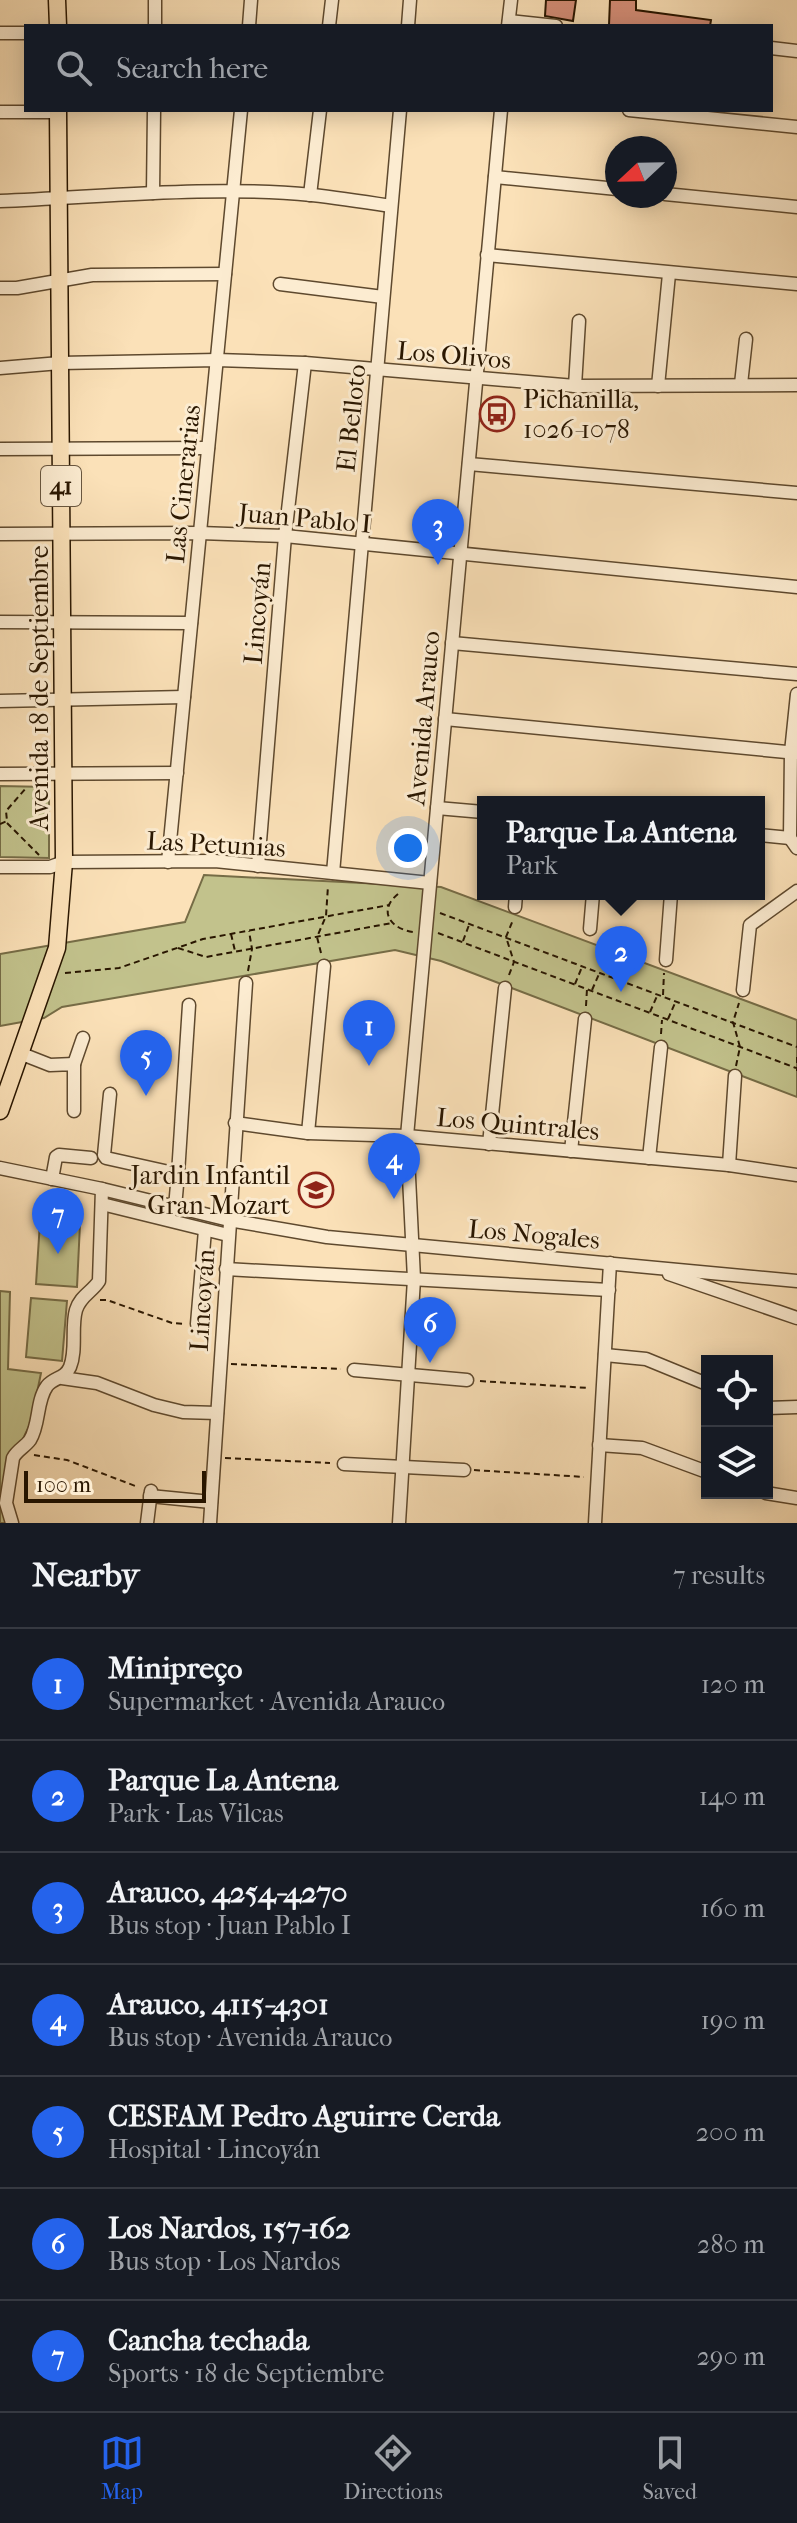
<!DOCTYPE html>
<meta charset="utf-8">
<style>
:root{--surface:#171b24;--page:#242831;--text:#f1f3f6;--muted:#9ea1a6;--line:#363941;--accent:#2563eb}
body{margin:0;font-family:"IM FELL French Canon",serif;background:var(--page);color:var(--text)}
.controls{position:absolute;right:24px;bottom:24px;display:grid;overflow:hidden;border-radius:0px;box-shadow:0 4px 20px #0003}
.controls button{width:72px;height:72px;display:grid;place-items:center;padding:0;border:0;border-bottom:2px solid var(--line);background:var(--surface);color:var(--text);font:40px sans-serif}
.compass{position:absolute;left:605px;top:136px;width:72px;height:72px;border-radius:50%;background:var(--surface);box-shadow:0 4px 20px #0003;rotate:248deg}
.scale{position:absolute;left:24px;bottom:20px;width:182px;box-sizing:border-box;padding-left:8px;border:4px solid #291600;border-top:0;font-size:22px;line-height:28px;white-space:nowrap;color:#291600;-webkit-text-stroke:6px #fcecd1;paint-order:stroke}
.you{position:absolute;left:408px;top:848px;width:28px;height:28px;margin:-20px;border:6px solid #fff;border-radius:50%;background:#1a73e8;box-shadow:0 0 0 12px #1a73e833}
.badge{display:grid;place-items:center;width:52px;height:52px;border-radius:50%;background:var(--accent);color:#fff;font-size:26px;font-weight:700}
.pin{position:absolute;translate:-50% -66px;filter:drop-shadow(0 2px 4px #0008)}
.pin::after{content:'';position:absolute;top:42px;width:28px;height:24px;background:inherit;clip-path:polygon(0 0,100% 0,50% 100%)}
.popup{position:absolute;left:477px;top:796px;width:288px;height:104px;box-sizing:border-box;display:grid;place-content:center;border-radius:0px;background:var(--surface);filter:drop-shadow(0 2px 6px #0005);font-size:26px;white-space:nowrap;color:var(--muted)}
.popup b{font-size:30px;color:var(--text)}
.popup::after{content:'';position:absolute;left:50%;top:100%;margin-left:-16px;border:16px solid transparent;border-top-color:var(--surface)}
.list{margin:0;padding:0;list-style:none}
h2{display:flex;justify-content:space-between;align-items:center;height:104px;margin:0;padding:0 32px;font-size:34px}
h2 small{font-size:26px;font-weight:400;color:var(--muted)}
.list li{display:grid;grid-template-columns:52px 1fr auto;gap:24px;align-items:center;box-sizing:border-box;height:112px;padding:0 32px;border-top:2px solid var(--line)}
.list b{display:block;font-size:30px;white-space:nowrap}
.list p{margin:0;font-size:26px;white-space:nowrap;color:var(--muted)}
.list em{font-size:26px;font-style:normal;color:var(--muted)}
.icon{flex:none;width:44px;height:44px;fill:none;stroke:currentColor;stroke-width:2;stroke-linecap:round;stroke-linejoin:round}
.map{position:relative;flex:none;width:797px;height:1523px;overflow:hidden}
.search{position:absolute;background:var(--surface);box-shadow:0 4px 20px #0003;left:24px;right:24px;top:24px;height:88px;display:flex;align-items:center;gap:20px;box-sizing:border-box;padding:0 28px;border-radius:0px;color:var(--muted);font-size:30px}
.sheet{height:888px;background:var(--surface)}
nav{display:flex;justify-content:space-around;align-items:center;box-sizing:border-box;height:112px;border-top:2px solid var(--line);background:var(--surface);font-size:22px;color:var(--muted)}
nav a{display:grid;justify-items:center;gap:4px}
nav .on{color:var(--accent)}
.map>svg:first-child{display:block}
.green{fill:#c2c28c;stroke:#766c46;stroke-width:2}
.building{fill:#d68f79;stroke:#291600;stroke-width:2}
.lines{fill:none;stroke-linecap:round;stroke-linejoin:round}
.minor-casing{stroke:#5e492e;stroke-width:15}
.major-casing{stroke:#291600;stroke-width:19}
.path{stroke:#291600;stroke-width:2;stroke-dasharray:6 4;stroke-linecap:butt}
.minor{stroke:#fcecd1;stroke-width:12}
.major{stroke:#fbe1b8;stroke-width:16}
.labels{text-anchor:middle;stroke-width:6;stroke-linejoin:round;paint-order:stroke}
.shield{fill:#fcecd1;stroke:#68563f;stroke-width:2}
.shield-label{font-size:24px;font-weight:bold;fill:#291600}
.street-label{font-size:26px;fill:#291600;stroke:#fcecd1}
.poi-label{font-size:26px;fill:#291600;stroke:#fcecd1;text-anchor:start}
</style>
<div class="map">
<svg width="797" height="1523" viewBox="0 0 797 1523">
<rect width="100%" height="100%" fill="#fbe1b8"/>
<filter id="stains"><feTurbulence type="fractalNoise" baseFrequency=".0025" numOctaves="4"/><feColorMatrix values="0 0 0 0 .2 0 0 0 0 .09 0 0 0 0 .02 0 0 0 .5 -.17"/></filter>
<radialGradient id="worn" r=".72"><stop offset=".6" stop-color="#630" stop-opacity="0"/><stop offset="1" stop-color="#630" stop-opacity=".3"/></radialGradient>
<g class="green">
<path d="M0,786L49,787V858L0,857Z"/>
<path d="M204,875L441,887L797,1020V1097L441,961L395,950L62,1007L44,1018L0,1026V954L185,922Z"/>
<path d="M40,1222L80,1224L77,1287L36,1284Z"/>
<path d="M0,1291L10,1292L8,1369L41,1373L31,1422L21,1443L8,1523H0Z"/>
<path d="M31,1298L67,1301L62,1361L26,1357Z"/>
</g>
<g class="building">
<path d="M546,0H576L573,21L545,16Z"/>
<path d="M610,0H636V10L711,20L710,26L609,25Z"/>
</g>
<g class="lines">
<g class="minor-casing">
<g id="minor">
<path d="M509,21L556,26"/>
<path d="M155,26V0"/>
<path d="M249,26L251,0"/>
<path d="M329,26L332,0"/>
<path d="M408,26L410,0"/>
<path d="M508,26L511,0"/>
<path d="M0,33H26"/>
<path d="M771,48L797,51"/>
<path d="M629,110L797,127"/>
<path d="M0,112H58"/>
<path d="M495,177L617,189"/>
<path d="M153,193L154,110"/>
<path d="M665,194L797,207"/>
<path d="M310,195L320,110"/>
<path d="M0,201C103,197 209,185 312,195C339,198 365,202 391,206"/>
<path d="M487,255L797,284"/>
<path d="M280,284L383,297"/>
<path d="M0,288H17L92,275L225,274"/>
<path d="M0,368L60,363L217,360L305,363L575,386L797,385"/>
<path d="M741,384L746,339"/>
<path d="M575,386L579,321"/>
<path d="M658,386L669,274"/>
<path d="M0,449L208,448"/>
<path d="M469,464L797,493"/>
<path d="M0,534L200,533L285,536L797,587"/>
<path d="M0,622L191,623"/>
<path d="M452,643L797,674"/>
<path d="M797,694L791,752L790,838L797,848"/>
<path d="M0,701L184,697"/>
<path d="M445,719L797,753"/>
<path d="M0,774L177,773"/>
<path d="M437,808L483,812"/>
<path d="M759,835L790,838"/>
<path d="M168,862L241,110"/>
<path d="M258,866L285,536L305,363"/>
<path d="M0,867H50L64,862L215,861L430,883"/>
<path d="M333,873L400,110"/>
<path d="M515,907L516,894"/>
<path d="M590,929L593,894"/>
<path d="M666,960L671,894"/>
<path d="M743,990L750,925L797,891"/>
<path d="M22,1054L50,1065L74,1064V1111"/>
<path d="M74,1064L83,1038"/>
<path d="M110,1094L104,1155L106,1158L178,1174L189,1005"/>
<path d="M235,1123L308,1133L407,1136L729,1165L797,1175"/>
<path d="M308,1133L324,966"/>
<path d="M489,1144L505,988"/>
<path d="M571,1151L585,1019"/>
<path d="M649,1158L661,1047"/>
<path d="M729,1165L735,1076"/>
<path d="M0,1168L102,1189L229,1220L327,1237L797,1281"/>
<path d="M52,1179L56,1157L59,1155L91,1158"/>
<path d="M102,1204L228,1235"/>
<path d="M175,1207L178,1174"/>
<path d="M226,1269L609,1290"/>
<path d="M669,1274L797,1318"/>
<path d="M197,1324L205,1230"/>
<path d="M605,1355L646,1359L707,1384"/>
<path d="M354,1370L467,1380"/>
<path d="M62,1378L97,1383L154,1405L183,1412L217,1413"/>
<path d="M767,1408L797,1407"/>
<path d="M599,1445L642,1448L707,1472"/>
<path d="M344,1464L464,1470"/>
<path d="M766,1493L797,1498"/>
<path d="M150,1496L211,1502"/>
<path d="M12,1523L6,1503L13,1458C17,1450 25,1447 30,1440C40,1424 36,1401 47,1386C54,1377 65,1379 70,1367C77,1350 71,1327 76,1310C80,1296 92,1292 99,1281L102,1189"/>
<path d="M147,1523L151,1491"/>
<path d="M210,1523L246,983"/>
<path d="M399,1523L414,1279L407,1136L501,110"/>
<path d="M595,1523L610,1263"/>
</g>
</g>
<g class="major-casing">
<g id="major">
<path d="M57,0L58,26"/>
<path d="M0,1111L57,948L64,862L58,110"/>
</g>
</g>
<g class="path">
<path d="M7,823L39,855"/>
<path d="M0,824L7,821L6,811L27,787"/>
<path d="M398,894C377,911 391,929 413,932"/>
<path d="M440,913L797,1047"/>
<path d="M438,933L796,1068"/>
<path d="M231,934L235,951"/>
<path d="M463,941L469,925"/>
<path d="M178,948L206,957L392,923"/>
<path d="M321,953L317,937L326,916L328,886"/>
<path d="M248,971L252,949L249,931"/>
<path d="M65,973L119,968L203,939L389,905"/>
<path d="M509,975L514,962L506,937L513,920"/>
<path d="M575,984L582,967"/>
<path d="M592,990L599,974"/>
<path d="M663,995L664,973"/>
<path d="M586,1006L587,989"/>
<path d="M650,1012L657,996"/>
<path d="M668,1019L675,1003"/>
<path d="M661,1034L662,1020"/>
<path d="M797,1057V1071"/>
<path d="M736,1066L740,1047L733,1022L739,1003"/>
<path d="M100,1300H107L172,1323L185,1324"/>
<path d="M231,1364L341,1369"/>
<path d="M480,1381L589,1388"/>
<path d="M34,1455L67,1460L138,1487"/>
<path d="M225,1458L330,1463"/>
<path d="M474,1470L584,1477"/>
</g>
<use href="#minor" class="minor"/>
<use href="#major" class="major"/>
</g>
<defs>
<g id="bus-ring" transform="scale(1.8)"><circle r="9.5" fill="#fcecd1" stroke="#8f2418" stroke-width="1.5"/><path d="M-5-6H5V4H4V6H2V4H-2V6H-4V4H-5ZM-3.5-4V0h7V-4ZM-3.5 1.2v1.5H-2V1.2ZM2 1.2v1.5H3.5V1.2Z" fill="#8f2418"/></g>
<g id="school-ring" transform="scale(1.8)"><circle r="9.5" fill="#fcecd1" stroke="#8f2418" stroke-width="1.5"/><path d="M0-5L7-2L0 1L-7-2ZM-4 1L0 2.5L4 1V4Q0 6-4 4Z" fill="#8f2418"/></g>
</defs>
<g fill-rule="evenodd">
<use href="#bus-ring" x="497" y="414"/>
<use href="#school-ring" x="316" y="1190"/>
</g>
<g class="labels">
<rect class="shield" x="41" y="466" width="40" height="40" rx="6"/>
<g class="shield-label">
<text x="61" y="494">41</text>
</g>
<g class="street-label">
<text transform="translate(454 355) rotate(5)" y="9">Los Olivos</text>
<text transform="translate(351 418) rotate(-84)" y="9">El Belloto</text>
<text transform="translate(183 484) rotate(-84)" y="9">Las Cinerarias</text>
<text transform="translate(305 518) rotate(5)" y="9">Juan Pablo I</text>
<text transform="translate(257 613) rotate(-85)" y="9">Lincoyán</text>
<text transform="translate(39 688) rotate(-90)" y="9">Avenida 18 de Septiembre</text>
<text transform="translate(423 718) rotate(-85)" y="9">Avenida Arauco</text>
<text transform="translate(216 844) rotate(3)" y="9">Las Petunias</text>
<text transform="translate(518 1124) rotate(5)" y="9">Los Quintrales</text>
<text transform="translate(534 1234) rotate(5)" y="9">Los Nogales</text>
<text transform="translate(202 1300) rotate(-86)" y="9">Lincoyán</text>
</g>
<g class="poi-label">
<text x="523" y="408">Pichanilla,<tspan x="523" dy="30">1026-1078</tspan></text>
<text x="290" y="1184" text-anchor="end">Jardin Infantil<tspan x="290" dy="30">Gran Mozart</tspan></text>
</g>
</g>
<rect width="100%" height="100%" filter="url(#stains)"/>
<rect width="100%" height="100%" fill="url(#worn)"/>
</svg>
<div class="controls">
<button><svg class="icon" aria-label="locate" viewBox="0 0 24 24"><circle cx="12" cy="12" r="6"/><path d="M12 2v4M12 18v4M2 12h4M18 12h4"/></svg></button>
<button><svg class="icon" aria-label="layers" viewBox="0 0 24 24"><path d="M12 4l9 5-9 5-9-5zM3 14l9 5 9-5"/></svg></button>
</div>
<svg class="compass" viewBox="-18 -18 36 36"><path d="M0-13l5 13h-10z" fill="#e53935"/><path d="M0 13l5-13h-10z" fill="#9ea1a6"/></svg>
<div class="scale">100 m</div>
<div class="you"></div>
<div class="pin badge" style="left:369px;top:1066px">1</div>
<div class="pin badge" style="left:621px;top:992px">2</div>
<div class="popup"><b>Parque La Antena</b>Park</div>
<div class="pin badge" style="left:438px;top:565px">3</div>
<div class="pin badge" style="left:394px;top:1199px">4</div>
<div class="pin badge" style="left:146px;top:1096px">5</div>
<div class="pin badge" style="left:430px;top:1363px">6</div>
<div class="pin badge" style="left:58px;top:1254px">7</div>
<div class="search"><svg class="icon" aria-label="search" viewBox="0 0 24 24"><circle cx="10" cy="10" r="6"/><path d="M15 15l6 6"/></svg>Search here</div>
</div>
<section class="sheet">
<h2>Nearby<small>7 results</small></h2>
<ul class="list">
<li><span class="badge">1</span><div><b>Minipreço</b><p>Supermarket · Avenida Arauco</p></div><em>120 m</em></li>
<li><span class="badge">2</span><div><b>Parque La Antena</b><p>Park · Las Vilcas</p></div><em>140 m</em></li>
<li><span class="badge">3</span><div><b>Arauco, 4254-4270</b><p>Bus stop · Juan Pablo I</p></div><em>160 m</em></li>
<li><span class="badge">4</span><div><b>Arauco, 4115-4301</b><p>Bus stop · Avenida Arauco</p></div><em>190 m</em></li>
<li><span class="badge">5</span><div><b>CESFAM Pedro Aguirre Cerda</b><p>Hospital · Lincoyán</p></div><em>200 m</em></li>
<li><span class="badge">6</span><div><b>Los Nardos, 157-162</b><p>Bus stop · Los Nardos</p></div><em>280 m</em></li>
<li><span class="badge">7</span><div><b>Cancha techada</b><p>Sports · 18 de Septiembre</p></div><em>290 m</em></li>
</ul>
</section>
<nav>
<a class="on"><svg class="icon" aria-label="map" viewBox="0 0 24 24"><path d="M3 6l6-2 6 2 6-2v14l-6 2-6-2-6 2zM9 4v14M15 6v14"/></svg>Map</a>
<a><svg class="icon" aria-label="directions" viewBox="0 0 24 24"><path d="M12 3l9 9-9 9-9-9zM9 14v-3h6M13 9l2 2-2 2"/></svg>Directions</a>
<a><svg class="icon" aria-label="saved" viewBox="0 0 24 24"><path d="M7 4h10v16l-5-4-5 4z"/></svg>Saved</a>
</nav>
